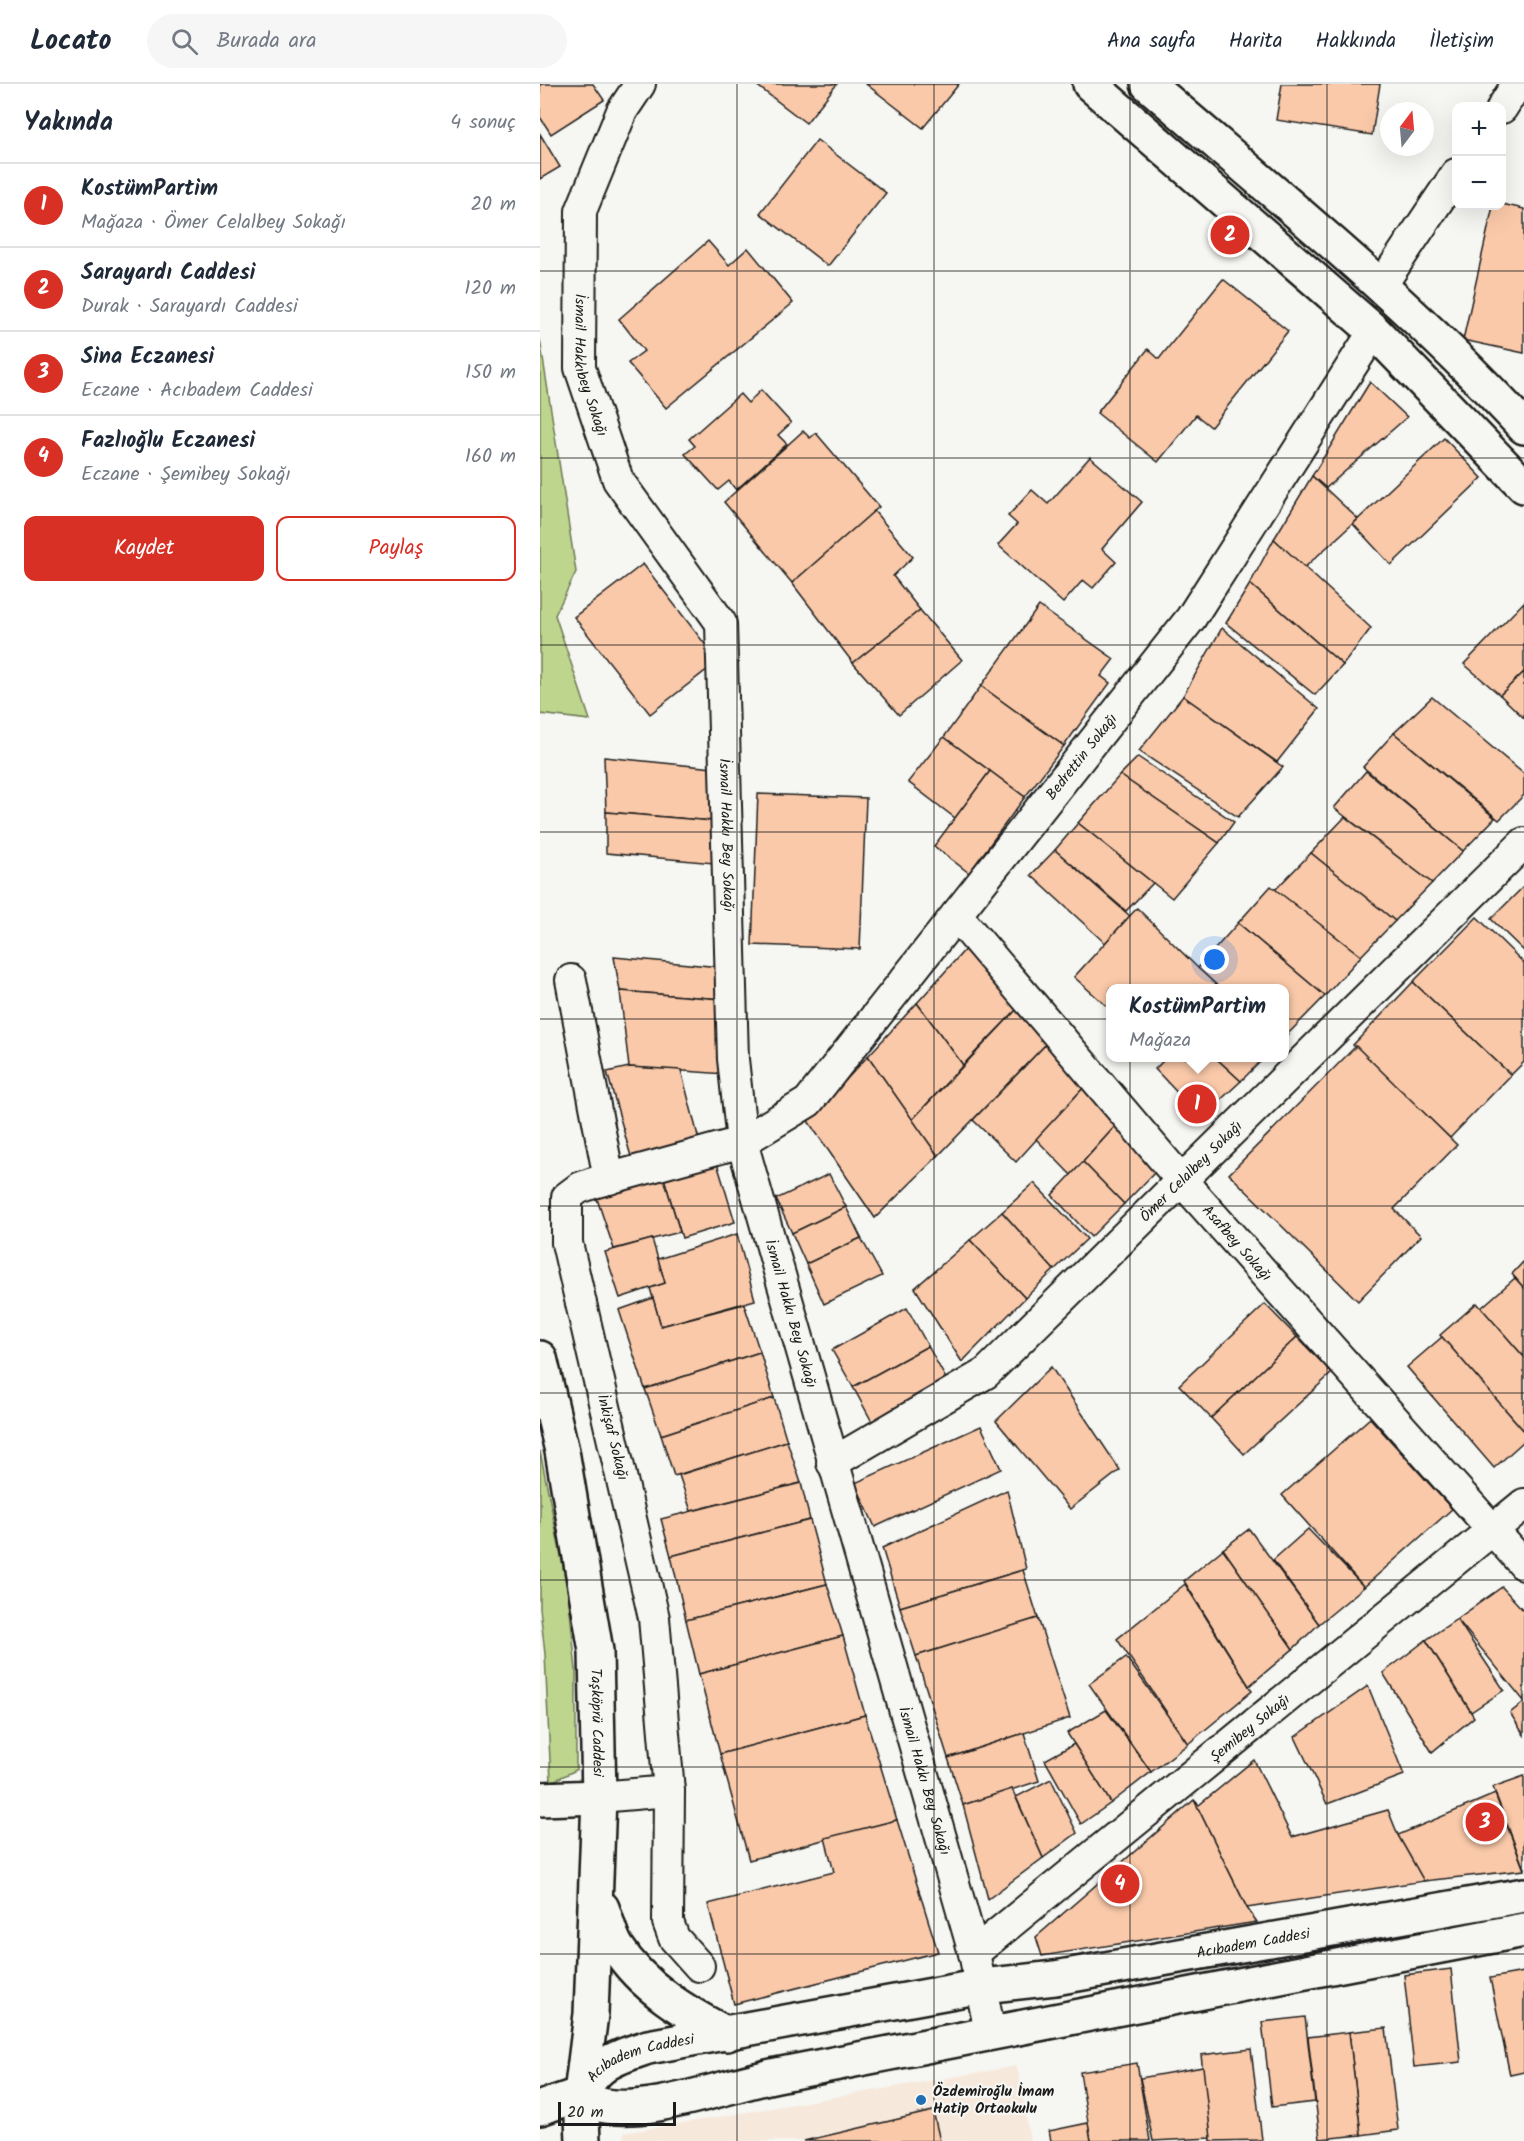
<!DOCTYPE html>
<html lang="tr">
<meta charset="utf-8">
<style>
:root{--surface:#fff;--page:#f6f6f7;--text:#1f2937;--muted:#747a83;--line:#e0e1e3;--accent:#d93025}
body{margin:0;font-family:Kalam,sans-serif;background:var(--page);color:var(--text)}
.controls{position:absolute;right:18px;top:18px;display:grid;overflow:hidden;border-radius:12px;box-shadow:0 6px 24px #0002}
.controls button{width:54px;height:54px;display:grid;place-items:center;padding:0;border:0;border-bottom:2px solid var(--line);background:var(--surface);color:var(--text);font:30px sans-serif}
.compass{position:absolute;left:840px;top:18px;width:54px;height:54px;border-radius:50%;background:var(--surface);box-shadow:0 6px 24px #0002;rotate:16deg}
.scale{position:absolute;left:18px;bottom:15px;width:118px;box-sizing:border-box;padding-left:6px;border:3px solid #1c1c1c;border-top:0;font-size:16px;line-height:21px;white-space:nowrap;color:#1c1c1c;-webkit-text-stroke:4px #f6f6f2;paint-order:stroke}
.you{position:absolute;left:675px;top:876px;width:21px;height:21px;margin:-15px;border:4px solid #fff;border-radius:50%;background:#1a73e8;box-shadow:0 0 0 9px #1a73e833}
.badge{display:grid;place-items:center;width:39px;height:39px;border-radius:50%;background:var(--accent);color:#fff;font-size:20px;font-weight:700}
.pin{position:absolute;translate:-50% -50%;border:3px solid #fff;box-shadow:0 2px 6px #0006}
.popup{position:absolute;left:566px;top:900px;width:183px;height:78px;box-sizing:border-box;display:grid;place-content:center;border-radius:12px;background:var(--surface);filter:drop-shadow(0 2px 4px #0005);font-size:20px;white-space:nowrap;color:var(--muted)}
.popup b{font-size:22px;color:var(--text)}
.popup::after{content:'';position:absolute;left:50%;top:100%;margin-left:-12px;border:12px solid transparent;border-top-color:var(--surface)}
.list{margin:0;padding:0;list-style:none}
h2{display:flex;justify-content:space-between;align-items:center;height:78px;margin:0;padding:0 24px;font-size:26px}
h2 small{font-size:20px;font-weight:400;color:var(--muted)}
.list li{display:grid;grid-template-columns:39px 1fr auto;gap:18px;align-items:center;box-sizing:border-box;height:84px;padding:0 24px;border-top:2px solid var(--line)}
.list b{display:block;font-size:22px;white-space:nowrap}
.list p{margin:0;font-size:20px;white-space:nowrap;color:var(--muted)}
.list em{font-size:20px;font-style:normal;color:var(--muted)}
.actions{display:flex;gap:12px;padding:18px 24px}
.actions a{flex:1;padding:14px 0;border:2px solid var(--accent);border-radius:12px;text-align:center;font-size:21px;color:var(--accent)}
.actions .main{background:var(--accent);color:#fff}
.icon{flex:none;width:33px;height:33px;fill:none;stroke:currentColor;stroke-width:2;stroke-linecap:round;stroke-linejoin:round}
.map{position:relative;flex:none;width:984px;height:2057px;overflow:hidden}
header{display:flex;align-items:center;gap:36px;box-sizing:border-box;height:84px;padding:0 30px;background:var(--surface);border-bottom:2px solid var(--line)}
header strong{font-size:28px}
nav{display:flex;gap:33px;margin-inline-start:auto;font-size:21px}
.search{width:420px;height:54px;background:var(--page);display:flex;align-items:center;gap:15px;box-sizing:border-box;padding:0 21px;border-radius:33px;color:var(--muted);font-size:22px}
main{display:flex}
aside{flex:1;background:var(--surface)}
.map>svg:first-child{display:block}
.built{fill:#f7e8dc}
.green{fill:#bdd58c;stroke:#6c7854;stroke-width:1.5}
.building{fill:#fac9a9;stroke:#1c1c1c;stroke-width:1.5}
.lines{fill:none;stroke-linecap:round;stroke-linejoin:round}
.minor-casing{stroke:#1c1c1c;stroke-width:34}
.primary-casing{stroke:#1c1c1c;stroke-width:38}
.minor{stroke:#f6f6f2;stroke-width:30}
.primary{stroke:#f6f6f2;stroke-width:33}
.grid{fill:none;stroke:#1c1c1c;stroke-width:1.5;stroke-opacity:0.55}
.poi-dot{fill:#1f6fb2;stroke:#f6f6f2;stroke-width:2}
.labels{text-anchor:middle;stroke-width:4.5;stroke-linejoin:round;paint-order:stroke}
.street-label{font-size:15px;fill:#1c1c1c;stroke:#f6f6f2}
.poi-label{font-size:15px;font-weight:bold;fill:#1c1c1c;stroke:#f6f6f2;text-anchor:start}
</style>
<header>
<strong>Locato</strong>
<div class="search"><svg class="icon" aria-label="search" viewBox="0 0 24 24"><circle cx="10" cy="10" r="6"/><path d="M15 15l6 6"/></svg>Burada ara</div>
<nav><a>Ana sayfa</a><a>Harita</a><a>Hakkında</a><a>İletişim</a></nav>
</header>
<main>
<aside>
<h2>Yakında<small>4 sonuç</small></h2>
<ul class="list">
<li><span class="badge">1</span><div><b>KostümPartim</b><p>Mağaza · Ömer Celalbey Sokağı</p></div><em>20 m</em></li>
<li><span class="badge">2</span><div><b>Sarayardı Caddesi</b><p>Durak · Sarayardı Caddesi</p></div><em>120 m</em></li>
<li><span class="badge">3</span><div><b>Sina Eczanesi</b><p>Eczane · Acıbadem Caddesi</p></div><em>150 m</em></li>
<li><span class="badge">4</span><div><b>Fazlıoğlu Eczanesi</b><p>Eczane · Şemibey Sokağı</p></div><em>160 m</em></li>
</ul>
<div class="actions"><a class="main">Kaydet</a><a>Paylaş</a></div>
</aside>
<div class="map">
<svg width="984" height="2057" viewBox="0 0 984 2057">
<rect width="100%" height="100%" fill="#f6f6f2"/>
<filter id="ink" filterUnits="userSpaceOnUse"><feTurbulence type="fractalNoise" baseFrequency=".0167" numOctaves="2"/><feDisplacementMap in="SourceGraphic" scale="12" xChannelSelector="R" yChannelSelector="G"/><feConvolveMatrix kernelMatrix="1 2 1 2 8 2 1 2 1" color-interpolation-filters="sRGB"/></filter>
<g filter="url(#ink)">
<path class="built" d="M477,1982L490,2057H84V2049Z"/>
<g class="green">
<path d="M0,255L36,488L15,531L50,636L0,630Z"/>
<path d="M0,1367L28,1507L36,1586V1686L11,1698L5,1570L0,1524Z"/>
</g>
<g class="building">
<path d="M0,0H53L64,16L11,50L0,33Z"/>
<path d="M215,0H297L266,39Z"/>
<path d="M326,0H419L383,44Z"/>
<path d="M742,0H840L832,51L736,36Z"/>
<path d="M0,50L20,83L0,95Z"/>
<path d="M277,56L346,109L288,182L220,129Z"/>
<path d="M962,120L984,125V269L923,256L953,122Z"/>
<path d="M168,157L189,181L208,164L253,219L126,324L88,279L104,267L79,235Z"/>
<path d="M683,195L748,247L671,343L656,331L618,378L557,329L608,265L619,275Z"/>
<path d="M830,298L867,333L786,404L772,392Z"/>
<path d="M221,306L251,339L238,351L247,360L196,406L189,397L178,406L145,370L155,362L149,355L200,310L208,319Z"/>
<path d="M263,347L270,354L276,349L339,423L252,499L184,418Z"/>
<path d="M904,354L942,394L851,481L813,440Z"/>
<path d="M550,373L602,418L562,465L576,478L553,504L543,496L523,519L458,461L477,440L468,432L492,406L508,420Z"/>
<path d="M772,392L818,435L764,484L734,455Z"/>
<path d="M334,427L373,473L353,492L380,526L313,579L252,499Z"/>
<path d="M734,455L831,544L803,581L710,500Z"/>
<path d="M103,480L178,577L110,630L34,533Z"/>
<path d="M710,500L803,581L775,611L686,539Z"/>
<path d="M984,518V588L960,611L924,580Z"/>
<path d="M499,522L574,575L561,592L570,599L524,662L441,602Z"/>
<path d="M380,526L422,576L359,631L313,579Z"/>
<path d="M682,544L779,625L737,678L643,612Z"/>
<path d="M984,588V634L960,611Z"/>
<path d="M441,602L524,662L485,713L404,653Z"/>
<path d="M643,612L743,683L698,733L599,667Z"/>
<path d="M892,613L984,690V711L959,736L854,649Z"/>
<path d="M854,649L955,734L923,767L823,683Z"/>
<path d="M404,653L450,687L415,734L368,698Z"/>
<path d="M64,673L173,684V737L66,728Z"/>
<path d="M598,673L694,738L679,759L580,691Z"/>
<path d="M450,687L485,713L429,789L394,762Z"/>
<path d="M826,687L923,767L892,799L794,724Z"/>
<path d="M580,691L679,759L632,814L538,739Z"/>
<path d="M218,710L326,714L320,865L212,861Z"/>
<path d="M66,728L173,737L174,779L66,769Z"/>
<path d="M805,733L892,799L855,837L771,769Z"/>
<path d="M538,739L613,799L586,827L515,766Z"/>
<path d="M515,766L590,832L565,859L491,791Z"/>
<path d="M771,769L855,837L821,872L735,806Z"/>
<path d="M731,802L821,872L785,912L698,839Z"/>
<path d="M984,802V867L951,835Z"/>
<path d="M597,824L658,884L680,904H570V925L534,893Z"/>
<path d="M937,833L984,879V978L971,991L873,898Z"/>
<path d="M698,839L785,912L744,954V904H680L658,884Z"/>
<path d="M429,861L479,923L423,981L377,919Z"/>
<path d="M74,873L180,883L181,915L80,907Z"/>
<path d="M873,898L971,991L910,1054L813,961Z"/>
<path d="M80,907L181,915L185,990L89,983Z"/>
<path d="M377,919L423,981L372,1036L328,972Z"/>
<path d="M479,923L509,957L398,1072L372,1036Z"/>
<path d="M509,957L547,1000L476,1078L433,1036Z"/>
<path d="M816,962L917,1061L854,1125L881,1152L818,1217L689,1090Z"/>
<path d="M328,972L398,1072L335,1134L268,1037Z"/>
<path d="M626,974H676L701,997L661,1034L615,985Z"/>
<path d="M676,974H724L701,997Z"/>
<path d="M89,983L141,986L159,1056L92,1076L67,988Z"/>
<path d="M547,1000L579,1038L531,1091L496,1055Z"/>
<path d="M579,1038L620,1083L584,1120L543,1078Z"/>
<path d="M176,1076L195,1138L142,1154L123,1091Z"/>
<path d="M543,1078L584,1120L551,1153L512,1111Z"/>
<path d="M289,1090L306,1123L252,1149L236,1115Z"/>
<path d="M123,1091L140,1148L74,1165L56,1112Z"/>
<path d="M494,1099L547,1155L514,1186L462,1128Z"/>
<path d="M306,1123L321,1154L266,1180L252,1149Z"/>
<path d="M462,1128L514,1186L485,1214L430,1156Z"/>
<path d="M197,1150L215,1216L121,1242L110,1204L125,1199L118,1175Z"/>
<path d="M321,1154L342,1192L284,1220L266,1180Z"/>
<path d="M112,1155L125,1199L80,1214L65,1168Z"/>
<path d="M430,1156L485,1214L422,1278L375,1204Z"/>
<path d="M984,1177V1204L972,1190Z"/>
<path d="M975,1194L984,1204V1273L941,1224Z"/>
<path d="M113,1214L121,1242L204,1220L220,1268L105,1305L79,1226Z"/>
<path d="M937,1219L984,1273V1347L900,1251Z"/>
<path d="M725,1220L757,1253L671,1334L639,1301Z"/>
<path d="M367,1224L388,1262L313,1303L292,1266Z"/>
<path d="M757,1253L792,1289L704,1370L671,1334Z"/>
<path d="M902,1253L984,1347V1357L954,1384L867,1283Z"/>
<path d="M388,1262L411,1304L336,1345L313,1303Z"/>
<path d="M220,1268L234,1314L121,1351L105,1305Z"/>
<path d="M511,1283L580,1386L530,1425L456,1337Z"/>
<path d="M234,1314L247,1357L134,1392L121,1351Z"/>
<path d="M830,1334L912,1425L824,1503L742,1411Z"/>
<path d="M441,1342L461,1385L335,1443L315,1399Z"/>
<path d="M247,1357L261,1399L151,1427L139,1391Z"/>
<path d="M261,1399L270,1436L131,1472L121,1435Z"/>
<path d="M467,1406L486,1485L360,1523L342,1464Z"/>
<path d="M270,1436L287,1500L146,1536L131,1472Z"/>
<path d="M709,1445L779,1540L753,1565L683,1465Z"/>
<path d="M768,1445L824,1503L779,1540L733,1476Z"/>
<path d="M683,1465L753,1565L709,1602L644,1497Z"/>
<path d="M483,1486L498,1534L376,1572L360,1523Z"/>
<path d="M287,1500L303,1552L159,1590L146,1536Z"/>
<path d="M645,1500L712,1607L648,1660L577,1555Z"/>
<path d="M962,1503L984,1527V1617L917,1535Z"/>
<path d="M498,1534L530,1634L408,1674L376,1572Z"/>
<path d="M917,1535L964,1606L931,1628L886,1556Z"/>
<path d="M303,1552L325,1631L180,1670L159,1590Z"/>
<path d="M886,1556L934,1633L892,1668L843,1589Z"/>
<path d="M586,1573L648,1660L611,1688L549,1600Z"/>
<path d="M828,1602L864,1691L787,1720L755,1653Z"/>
<path d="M984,1618V1651L970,1629Z"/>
<path d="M566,1626L611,1688L571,1719L527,1649Z"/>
<path d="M325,1631L357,1736L209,1776L180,1670Z"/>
<path d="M484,1649L499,1697L423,1721L408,1674Z"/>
<path d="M534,1660L571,1719L541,1740L505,1676Z"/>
<path d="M714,1676L752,1753L848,1726L858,1751L884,1797L707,1824L654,1716L659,1721Z"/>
<path d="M984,1692V1785L953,1703Z"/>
<path d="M511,1695L537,1749L503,1774L476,1713Z"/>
<path d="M472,1705L503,1774L448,1815L423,1721Z"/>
<path d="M955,1710L984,1786L884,1797L858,1751Z"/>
<path d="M654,1716L707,1824L717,1838L502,1872L496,1853Z"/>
<path d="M357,1736L398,1868L194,1920L168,1820L294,1788L285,1754Z"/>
<path d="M911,1885L921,1978L874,1983L864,1891Z"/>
<path d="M984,1888V1988L970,1991L950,1894Z"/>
<path d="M765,1933L775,2018L732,2023L722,1938Z"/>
<path d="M846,1944L858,2046L821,2051L809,1948Z"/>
<path d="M809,1948L821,2051L780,2055L768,1953Z"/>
<path d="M711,1965L722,2056L671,2057L661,1971Z"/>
<path d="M597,1979L610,2057H551L540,1988Z"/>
<path d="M663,1983L671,2054L613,2057L600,1994Z"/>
<path d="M393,2027L400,2057H264Z"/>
<path d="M548,2039L551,2057H511L509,2047Z"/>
</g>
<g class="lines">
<g class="minor-casing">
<g id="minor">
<path id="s1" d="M100,0L82,27L41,127L40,284L78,396L181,539L193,975L202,1058L434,1869L450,1948"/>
<path d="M962,24L977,0"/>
<path d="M841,202L916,90"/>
<path id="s2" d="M416,831L642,1097L984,1481"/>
<path d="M31,896L69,1095"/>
<path id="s3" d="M292,1379L446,1289L984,759"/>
<path d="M129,1707L128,1838L134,1854L159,1882"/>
<path id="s4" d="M59,1713L129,1707L114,1534L27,1159V1113L39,1104L53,1099L202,1058L268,1018L651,534L834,247"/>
<path id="s5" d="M434,1869L984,1420"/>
</g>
</g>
<g class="primary-casing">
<g id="primary">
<path d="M550,0L834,247L984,402"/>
<path d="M608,0C736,111 869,218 984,343"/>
<path id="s6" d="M0,1274L22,1367L56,1567L59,1713L51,1930L41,2010L43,2057"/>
<path d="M0,1715L59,1713"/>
<path d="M62,1824C67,1836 70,1852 77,1863C102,1903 146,1929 187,1950"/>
<path id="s7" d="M41,2010C58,1978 75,1974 108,1963L442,1902L515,1894L984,1811"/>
<path d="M41,2010C46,2013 51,2018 57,2020C102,2034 191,2000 237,1991C486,1941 735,1894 984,1846"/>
<path d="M0,2024L41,2010"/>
</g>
</g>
<use href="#minor" class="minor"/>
<use href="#primary" class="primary"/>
</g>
</g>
<path class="grid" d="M197,0V2057M394,0V2057M590,0V2057M787,0V2057M0,187H984M0,374H984M0,561H984M0,748H984M0,935H984M0,1122H984M0,1309H984M0,1496H984M0,1683H984M0,1870H984"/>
<circle class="poi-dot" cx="381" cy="2016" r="6"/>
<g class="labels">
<g class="street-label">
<text dy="5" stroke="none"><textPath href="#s1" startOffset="296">İsmail Hakkıbey Sokağı</textPath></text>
<text dy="5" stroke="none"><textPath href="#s4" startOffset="1377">Bedrettin Sokağı</textPath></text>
<text dy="5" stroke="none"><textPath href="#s1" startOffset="804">İsmail Hakkı Bey Sokağı</textPath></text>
<text dy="5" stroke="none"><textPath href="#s3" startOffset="466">Ömer Celalbey Sokağı</textPath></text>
<text dy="5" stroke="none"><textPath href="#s2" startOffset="432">Asafbey Sokağı</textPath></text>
<text dy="5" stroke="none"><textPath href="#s1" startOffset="1290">İsmail Hakkı Bey Sokağı</textPath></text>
<text transform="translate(73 1353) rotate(76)" y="5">İnkişaf Sokağı</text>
<text dy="5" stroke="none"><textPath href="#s6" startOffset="370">Taşköprü Caddesi</textPath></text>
<text dy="5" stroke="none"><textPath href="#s5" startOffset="356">Şemibey Sokağı</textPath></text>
<text dy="5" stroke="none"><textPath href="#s1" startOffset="1776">İsmail Hakkı Bey Sokağı</textPath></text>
<text dy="5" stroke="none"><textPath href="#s7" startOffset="699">Acıbadem Caddesi</textPath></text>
<text dy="5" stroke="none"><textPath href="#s7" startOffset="74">Acıbadem Caddesi</textPath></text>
</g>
<g class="poi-label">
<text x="393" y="2012">Özdemiroğlu İmam<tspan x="393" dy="17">Hatip Ortaokulu</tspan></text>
</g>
</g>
</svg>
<div class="controls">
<button>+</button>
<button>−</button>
</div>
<svg class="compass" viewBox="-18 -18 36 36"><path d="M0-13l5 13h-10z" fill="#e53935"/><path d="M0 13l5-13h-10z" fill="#747a83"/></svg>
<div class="scale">20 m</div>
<div class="you"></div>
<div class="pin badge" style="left:657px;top:1020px">1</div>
<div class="popup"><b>KostümPartim</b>Mağaza</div>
<div class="pin badge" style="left:690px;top:151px">2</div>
<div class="pin badge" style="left:945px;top:1738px">3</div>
<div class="pin badge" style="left:580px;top:1800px">4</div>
</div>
</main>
